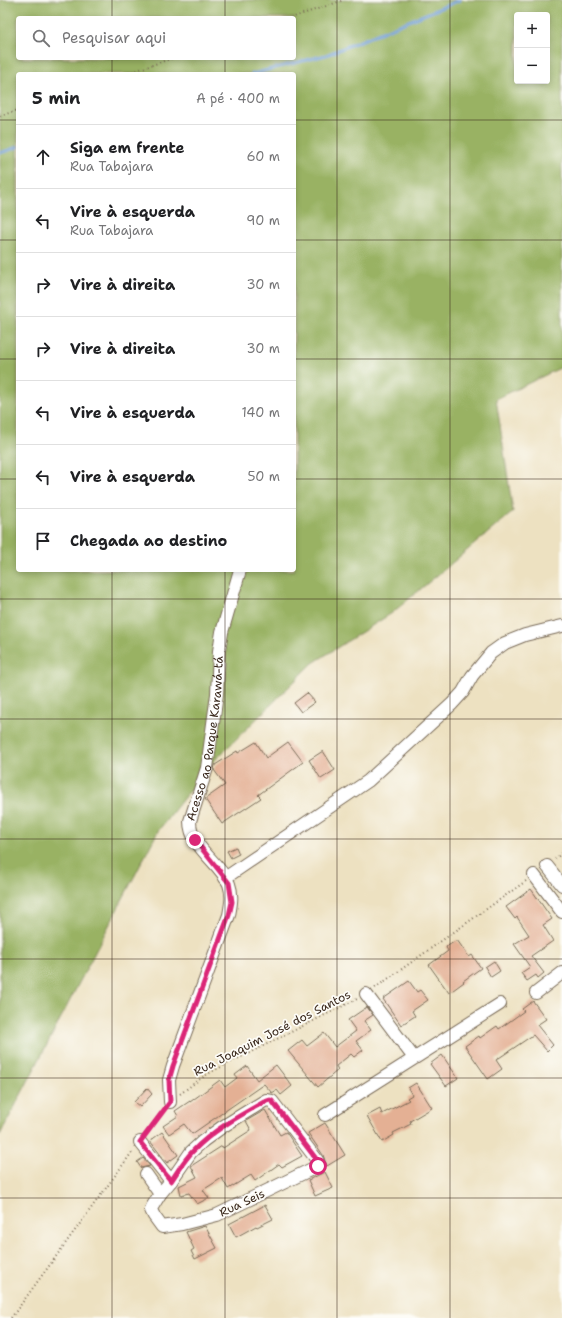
<!DOCTYPE html>
<html lang="pt">
<meta charset="utf-8">
<style>
:root{--surface:#fff;--page:#f2f2f2;--text:#202124;--muted:#757577;--line:#e0e0e0}
body{margin:0;font-family:"Shantell Sans",sans-serif;background:var(--page);color:var(--text)}
.controls{position:absolute;right:12px;top:12px;display:grid;overflow:hidden;border-radius:4px;box-shadow:0 2px 6px #0003}
.controls button{width:36px;height:36px;display:grid;place-items:center;padding:0;border:0;border-bottom:1px solid var(--line);background:var(--surface);color:var(--text);font:20px sans-serif}
.stop{position:absolute;width:12px;height:12px;margin:-9px;border:3px solid #db2777;border-radius:50%;background:#fff}
.stop.end{background:#db2777;border-color:#fff;box-shadow:0 1px 4px #0008}
.list{margin:0;padding:0;list-style:none}
h2{display:flex;justify-content:space-between;align-items:center;height:52px;margin:0;padding:0 16px;font-size:17px}
h2 small{font-size:13px;font-weight:400;color:var(--muted)}
.list li{display:grid;grid-template-columns:26px 1fr auto;gap:12px;align-items:center;box-sizing:border-box;height:64px;padding:0 16px;border-top:1px solid var(--line)}
.list b{display:block;font-size:15px;white-space:nowrap}
.list p{margin:0;font-size:13px;white-space:nowrap;color:var(--muted)}
.list em{font-size:13px;font-style:normal;color:var(--muted)}
.icon{flex:none;width:22px;height:22px;fill:none;stroke:currentColor;stroke-width:2;stroke-linecap:round;stroke-linejoin:round}
.map{position:relative;flex:none;width:562px;height:1318px;overflow:hidden}
.search{position:absolute;background:var(--surface);box-shadow:0 2px 6px #0003;left:16px;top:16px;width:280px;height:44px;display:flex;align-items:center;gap:10px;box-sizing:border-box;padding:0 14px;border-radius:4px;color:var(--muted);font-size:15px}
.panel{position:absolute;background:var(--surface);box-shadow:0 2px 6px #0003;left:16px;top:72px;width:280px;height:500px;border-radius:4px}
.map>svg:first-child{display:block}
.forest{fill:#99b264;stroke:#6a6e41;fill-rule:evenodd}
.lines{fill:none;stroke-linecap:round;stroke-linejoin:round}
.stream{stroke:#6e9cd6;stroke-width:3}
.building{fill:#e4b094}
.minor-casing{stroke:#796a57;stroke-width:14}
.path{stroke:#796a57;stroke-width:2;stroke-dasharray:1 3;stroke-linecap:butt}
.minor{stroke:#fff;stroke-width:12}
.route{stroke:#db2777;stroke-width:5}
.grid{fill:none;stroke:#3b2a1e;stroke-width:1;stroke-opacity:0.55}
.labels{text-anchor:middle;stroke-width:3.5;stroke-linejoin:round;paint-order:stroke}
.street-label{font-size:12px;fill:#3b2a1e;stroke:#fdfcf7}
</style>
<div class="map">
<svg width="562" height="1318" viewBox="0 0 562 1318">
<rect width="100%" height="100%" fill="#fdfcf7"/>
<filter id="ink" filterUnits="userSpaceOnUse"><feTurbulence type="fractalNoise" baseFrequency=".025" numOctaves="2"/><feDisplacementMap in="SourceGraphic" scale="8" xChannelSelector="R" yChannelSelector="G"/><feConvolveMatrix kernelMatrix="1 2 1 2 8 2 1 2 1" color-interpolation-filters="sRGB"/></filter>
<filter id="wash" filterUnits="userSpaceOnUse"><feTurbulence type="fractalNoise" baseFrequency=".012" numOctaves="4" result="noise"/><feDisplacementMap in="SourceGraphic" scale="16" xChannelSelector="R" yChannelSelector="G"/><feGaussianBlur stdDeviation="0.9" result="paint"/><feColorMatrix in="noise" values="0 0 0 0 0 0 0 0 0 0 0 0 0 0 0 0 0 1.4 0 .05"/><feComposite in="paint" operator="in"/></filter>
<g filter="url(#wash)">
<rect width="100%" height="100%" fill="#ede1c1"/>
<path class="forest" d="M0,0H562V367L496,399L513,512L392,613L313,663L207,768L158,831L0,1135ZM517,15H547V81H517ZM18,18H294V58H18ZM18,74H294V570H18Z"/>
<g class="lines">
<g class="stream">
<path d="M252,74L326,55L460,0"/>
<path d="M0,153L18,147"/>
</g>
</g>
<g id="blocks">
<g class="building">
<path d="M307,693L315,702L301,712L294,703Z"/>
<path d="M256,742L266,758L288,742L303,762L258,795L261,798L222,824L205,799L225,785L214,770L215,765L237,751L238,753Z"/>
<path d="M323,751L335,770L321,779L309,760Z"/>
<path d="M236,847L239,854L231,858L227,851Z"/>
<path d="M531,889L552,919L543,925L553,941L531,956L544,973L538,978L536,975L527,981L521,973L530,967L514,944L529,935L517,917L515,919L506,907Z"/>
<path d="M457,940L469,957L472,955L481,968L463,981L464,982L449,993L429,965L448,951L446,947Z"/>
<path d="M494,961L500,971L491,977L485,967Z"/>
<path d="M409,981L417,992L420,990L428,1000L412,1011L415,1016L401,1025L383,999Z"/>
<path d="M533,1001L546,1019L537,1025L553,1045L547,1051L533,1035L496,1060L502,1069L488,1079L465,1046L479,1036L480,1038L497,1026L499,1029L524,1011L522,1009Z"/>
<path d="M367,1007L373,1015L364,1021L371,1030L356,1041L363,1050L354,1057L351,1054L336,1066L338,1070L318,1087L288,1051L302,1040L307,1046L324,1033L335,1047L356,1031L348,1020Z"/>
<path d="M442,1055L458,1078L446,1086L430,1064Z"/>
<path d="M276,1065L292,1086L281,1095L277,1090L272,1093L264,1084L192,1134L184,1124L169,1134L163,1126L178,1116L175,1111L190,1101V1102L220,1080L225,1087L237,1078L235,1075L247,1066L257,1080Z"/>
<path d="M416,1083L432,1108L410,1121L411,1124L393,1133L394,1135L382,1142L367,1116L380,1109L382,1114L409,1100L407,1098L412,1095L408,1088Z"/>
<path d="M147,1088L152,1094L140,1107L134,1102Z"/>
<path d="M265,1110L280,1135L286,1132L302,1156L282,1167L279,1164L255,1181L251,1175L228,1189L222,1178L203,1190L209,1198L197,1204L189,1193L181,1195L179,1186L197,1177L191,1166L222,1146L223,1148L251,1130L246,1121Z"/>
<path d="M325,1123L345,1155L327,1166L323,1155L308,1133Z"/>
<path d="M162,1132L178,1155L167,1163L150,1141Z"/>
<path d="M143,1158L150,1166L141,1168L137,1162Z"/>
<path d="M325,1172L333,1188L315,1196L308,1180Z"/>
<path d="M265,1205L273,1219L257,1227L256,1226L236,1237L229,1224Z"/>
<path d="M205,1226L217,1248L195,1259L191,1251L194,1249L186,1232Z"/>
</g>
</g>
</g>
<g filter="url(#ink)">
<use href="#blocks" fill-opacity="0" stroke="#796a57" stroke-width="1"/>
<g class="lines">
<g class="minor-casing">
<g id="minor">
<path d="M547,866L562,885"/>
<path d="M534,875L562,912"/>
<path d="M225,878L368,781L452,704L463,692L472,676L491,653L505,643L525,635L562,626"/>
<path d="M536,993L562,973"/>
<path d="M366,994L414,1058"/>
<path d="M266,1100L272,1101L317,1160L318,1166L248,1200L217,1215L182,1224L162,1227L154,1216L151,1210L152,1207L160,1194L171,1181L191,1152L203,1141L222,1127Z"/>
<path id="s1" d="M170,1102L169,1080L173,1066L229,915C231,904 233,895 229,884C220,862 190,848 190,821L207,768L217,694L219,651L222,632L240,570"/>
<path d="M325,1115L500,1004"/>
<path d="M140,1142L171,1181"/>
<path d="M146,1174L160,1194"/>
</g>
</g>
<g class="path">
<path d="M291,18L344,0"/>
<path d="M125,74L173,58"/>
<path d="M0,116L18,110"/>
<path d="M555,859L562,853"/>
<path d="M375,988L526,881"/>
<path d="M180,1094L200,1079L211,1072L357,999"/>
<path d="M145,1135L164,1109"/>
<path d="M11,1318L133,1151"/>
</g>
<use href="#minor" class="minor"/>
</g>
</g>
<g class="lines" filter="url(#ink)">
<path class="route" d="M195,840L229,883L232,902L229,915L173,1066L169,1080L170,1102L140,1142L171,1181C178,1171 184,1160 193,1151C213,1130 239,1116 264,1102L270,1100L272,1101L317,1160L318,1166"/>
</g>
<path class="grid" d="M112,0V18M225,0V18M337,0V1318M450,0V1318M112,58V74M225,58V74M0,120H18M294,120H562M0,240H18M294,240H562M0,359H18M294,359H562M0,479H18M294,479H562M112,570V1318M225,570V1318M0,599H562M0,719H562M0,839H562M0,959H562M0,1078H562M0,1198H562"/>
<g class="labels">
<g class="street-label">
<text dy="4" stroke="none"><textPath href="#s1" startOffset="389">Acesso ao Parque Karawá-tá</textPath></text>
<text transform="translate(272 1033) rotate(-27)" y="4">Rua Joaquim José dos Santos</text>
<text transform="translate(242 1203) rotate(-25)" y="4">Rua Seis</text>
</g>
</g>
</svg>
<div class="controls">
<button>+</button>
<button>−</button>
</div>
<div class="stop" style="left:318px;top:1166px"></div>
<div class="stop end" style="left:195px;top:840px"></div>
<div class="search"><svg class="icon" aria-label="search" viewBox="0 0 24 24"><circle cx="10" cy="10" r="6"/><path d="M15 15l6 6"/></svg>Pesquisar aqui</div>
<section class="panel">
<h2>5 min<small>A pé · 400 m</small></h2>
<ul class="list">
<li><svg class="icon" aria-label="ahead" viewBox="0 0 24 24"><path d="M12 20V5M6 11l6-6 6 6"/></svg><div><b>Siga em frente</b><p>Rua Tabajara</p></div><em>60 m</em></li>
<li><svg class="icon" aria-label="left" viewBox="0 0 24 24"><path d="M17 20v-9H6M10 6l-5 5 5 5"/></svg><div><b>Vire à esquerda</b><p>Rua Tabajara</p></div><em>90 m</em></li>
<li><svg class="icon" aria-label="right" viewBox="0 0 24 24"><path d="M7 20v-9h11M14 6l5 5-5 5"/></svg><div><b>Vire à direita</b></div><em>30 m</em></li>
<li><svg class="icon" aria-label="right" viewBox="0 0 24 24"><path d="M7 20v-9h11M14 6l5 5-5 5"/></svg><div><b>Vire à direita</b></div><em>30 m</em></li>
<li><svg class="icon" aria-label="left" viewBox="0 0 24 24"><path d="M17 20v-9H6M10 6l-5 5 5 5"/></svg><div><b>Vire à esquerda</b></div><em>140 m</em></li>
<li><svg class="icon" aria-label="left" viewBox="0 0 24 24"><path d="M17 20v-9H6M10 6l-5 5 5 5"/></svg><div><b>Vire à esquerda</b></div><em>50 m</em></li>
<li><svg class="icon" aria-label="arrive" viewBox="0 0 24 24"><path d="M6 21V4h12l-3 4 3 4H6"/></svg><div><b>Chegada ao destino</b></div></li>
</ul>
</section>
</div>
